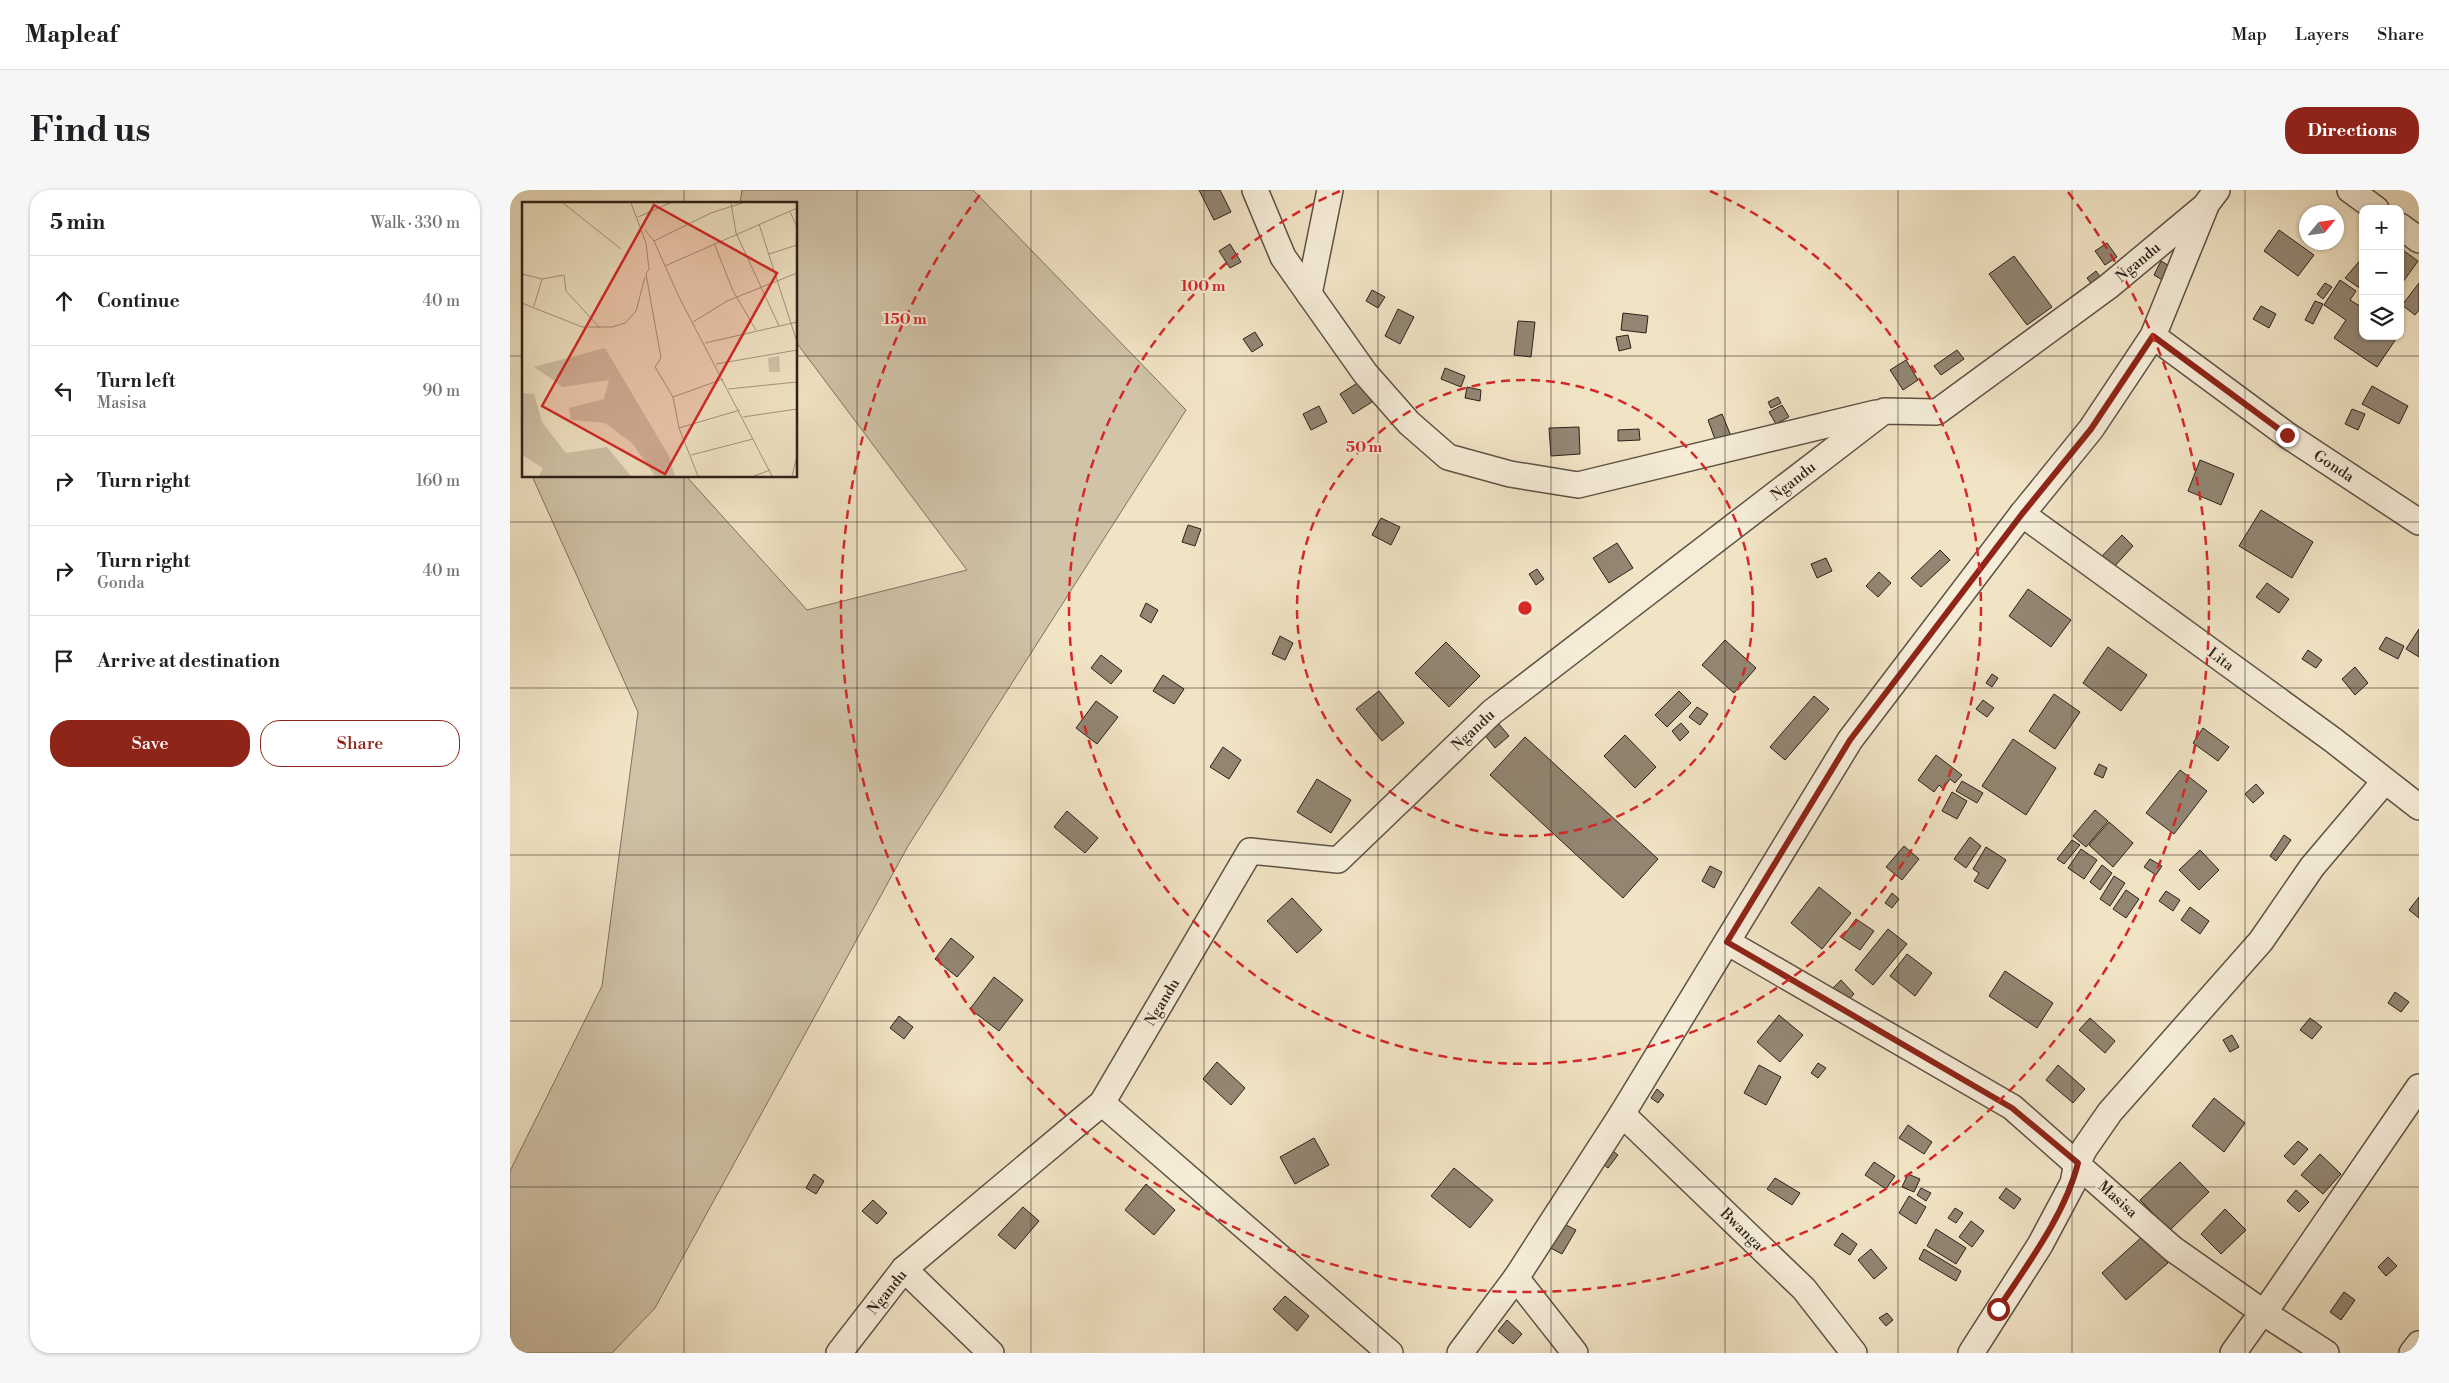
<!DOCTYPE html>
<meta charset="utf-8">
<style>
:root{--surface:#fff;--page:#f6f6f6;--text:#202124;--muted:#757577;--line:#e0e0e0;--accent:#8f2418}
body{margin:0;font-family:"Libre Bodoni",serif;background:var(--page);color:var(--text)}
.controls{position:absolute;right:15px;top:15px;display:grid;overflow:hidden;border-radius:10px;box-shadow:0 1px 4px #0004}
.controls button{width:45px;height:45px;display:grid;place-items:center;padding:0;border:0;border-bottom:1px solid var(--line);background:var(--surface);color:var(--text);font:25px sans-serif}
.compass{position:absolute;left:1789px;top:15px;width:45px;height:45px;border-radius:50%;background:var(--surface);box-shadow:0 1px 4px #0004;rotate:61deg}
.stop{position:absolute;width:15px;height:15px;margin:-11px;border:4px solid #8f2418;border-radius:50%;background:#fff}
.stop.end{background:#8f2418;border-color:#fff;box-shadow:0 1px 5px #0008}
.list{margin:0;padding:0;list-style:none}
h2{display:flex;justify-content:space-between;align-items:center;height:65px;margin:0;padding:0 20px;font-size:21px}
h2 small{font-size:16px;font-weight:400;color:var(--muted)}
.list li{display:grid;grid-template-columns:32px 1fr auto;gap:15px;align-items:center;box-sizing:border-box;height:90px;padding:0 20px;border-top:1px solid var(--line)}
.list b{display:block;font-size:19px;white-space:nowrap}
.list p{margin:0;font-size:16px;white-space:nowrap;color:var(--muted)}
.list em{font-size:16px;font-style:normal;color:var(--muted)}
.actions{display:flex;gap:10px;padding:15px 20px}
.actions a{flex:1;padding:11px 0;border:1px solid var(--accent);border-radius:20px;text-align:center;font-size:18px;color:var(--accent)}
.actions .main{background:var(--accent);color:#fff}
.icon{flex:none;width:28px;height:28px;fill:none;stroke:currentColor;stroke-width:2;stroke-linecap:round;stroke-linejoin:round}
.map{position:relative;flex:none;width:1909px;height:1163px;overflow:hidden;border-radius:20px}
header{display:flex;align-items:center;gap:30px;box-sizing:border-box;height:70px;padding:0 25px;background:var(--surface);border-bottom:1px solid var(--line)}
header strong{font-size:24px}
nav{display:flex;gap:28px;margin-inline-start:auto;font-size:18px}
.intro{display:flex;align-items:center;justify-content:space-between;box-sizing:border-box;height:120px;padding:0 30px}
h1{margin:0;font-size:35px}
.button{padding:12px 22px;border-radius:20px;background:var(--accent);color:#fff;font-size:18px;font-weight:700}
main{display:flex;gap:30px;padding:0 30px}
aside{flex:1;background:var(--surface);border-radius:20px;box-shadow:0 1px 4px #0004}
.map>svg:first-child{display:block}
.green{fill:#d0c3a8;stroke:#7e7261}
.building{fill:#928673;stroke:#2c211a}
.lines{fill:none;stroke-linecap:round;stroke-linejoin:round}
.minor-casing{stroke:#5d5245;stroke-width:28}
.minor{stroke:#f6edd9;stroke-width:25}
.route{stroke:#8f2418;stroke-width:6}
.grid{fill:none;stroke:#2c211a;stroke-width:1;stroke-opacity:0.55}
.ring{fill:none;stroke:#d62828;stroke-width:2.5;stroke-dasharray:9 6}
.labels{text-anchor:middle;stroke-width:4;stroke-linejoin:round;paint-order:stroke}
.street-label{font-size:15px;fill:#2c211a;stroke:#f6edd9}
.inset-road{fill:none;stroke:#a29681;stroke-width:1}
.view{fill:#d62828;fill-opacity:0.15;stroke:#d62828;stroke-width:2.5}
.inset-edge{fill:none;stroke:#2c211a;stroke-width:2.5}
.centre{fill:#d62828;stroke:#f6edd9;stroke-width:2.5}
.ring-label{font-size:15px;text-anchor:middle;font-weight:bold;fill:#d62828;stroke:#f6edd9;stroke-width:4;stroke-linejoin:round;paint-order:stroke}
</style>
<header>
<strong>Mapleaf</strong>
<nav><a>Map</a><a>Layers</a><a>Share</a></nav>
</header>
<div class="intro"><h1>Find us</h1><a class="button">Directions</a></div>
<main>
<aside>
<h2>5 min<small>Walk · 330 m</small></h2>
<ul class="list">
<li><svg class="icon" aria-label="ahead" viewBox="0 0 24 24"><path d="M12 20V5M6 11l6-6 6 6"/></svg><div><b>Continue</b></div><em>40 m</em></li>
<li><svg class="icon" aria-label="left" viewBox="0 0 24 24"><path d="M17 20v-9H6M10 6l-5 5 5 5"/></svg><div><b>Turn left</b><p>Masisa</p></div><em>90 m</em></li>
<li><svg class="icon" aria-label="right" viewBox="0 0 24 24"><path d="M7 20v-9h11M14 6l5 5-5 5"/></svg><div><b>Turn right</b></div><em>160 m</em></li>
<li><svg class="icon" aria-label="right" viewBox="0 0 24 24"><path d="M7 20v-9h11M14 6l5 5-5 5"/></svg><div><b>Turn right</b><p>Gonda</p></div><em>40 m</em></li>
<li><svg class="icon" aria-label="arrive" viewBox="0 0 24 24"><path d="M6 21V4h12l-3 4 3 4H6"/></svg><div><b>Arrive at destination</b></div></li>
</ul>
<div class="actions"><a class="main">Save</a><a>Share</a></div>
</aside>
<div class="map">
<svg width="1909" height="1163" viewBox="0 0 1909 1163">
<rect width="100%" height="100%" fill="#f1e4c5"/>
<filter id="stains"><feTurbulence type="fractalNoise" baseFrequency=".004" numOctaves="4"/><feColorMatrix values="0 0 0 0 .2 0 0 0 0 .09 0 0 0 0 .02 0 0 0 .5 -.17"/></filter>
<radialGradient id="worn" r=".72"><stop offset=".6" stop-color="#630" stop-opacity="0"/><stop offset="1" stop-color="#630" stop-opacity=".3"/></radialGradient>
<path class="green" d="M232,0H463L676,220L398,656L145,1118L102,1163H0V981L92,796L128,522L22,286H176L297,420L457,380L286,152V14H230Z"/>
<g class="building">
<path d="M689,0H710L721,22L704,30Z"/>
<path d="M1769,40L1804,65L1788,86L1754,61Z"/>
<path d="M1597,53L1607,67L1595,75L1585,61Z"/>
<path d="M720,54L731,72L720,78L709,61Z"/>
<path d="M1890,58L1908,71L1890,96Z"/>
<path d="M1504,66L1542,117L1517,135L1479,84Z"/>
<path d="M1853,67V96L1851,99L1835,88Z"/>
<path d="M1651,71L1661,77L1654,91L1644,85Z"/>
<path d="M1586,81L1595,94L1586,100L1577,88Z"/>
<path d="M1830,90L1846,101L1840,110L1853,118V146H1888L1867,177L1824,148L1836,130L1814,115Z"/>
<path d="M1815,93L1822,97L1813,109L1807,104Z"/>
<path d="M1909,93V120L1905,125L1892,115Z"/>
<path d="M862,100L875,107L868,118L856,111Z"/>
<path d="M1805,111L1813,114L1803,134L1795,130Z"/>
<path d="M1751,116L1766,124L1759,138L1743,129Z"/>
<path d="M888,119L904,127L890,154L875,146Z"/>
<path d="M1113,123L1138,126L1136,143L1111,140Z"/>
<path d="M1008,131L1025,132L1021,167L1004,165Z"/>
<path d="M745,142L753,155L742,162L733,149Z"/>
<path d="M1118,145L1121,158L1109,161L1106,147Z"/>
<path d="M1447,160L1454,169L1431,185L1424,176Z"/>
<path d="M1396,170L1408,190L1393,200L1380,180Z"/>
<path d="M935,178L955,186L951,197L931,189Z"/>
<path d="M849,192L862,212L843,224L830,204Z"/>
<path d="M1862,196L1898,216L1889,234L1852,214Z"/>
<path d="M957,197L971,200L970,211L955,208Z"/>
<path d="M1268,207L1271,213L1261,218L1258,212Z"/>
<path d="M1272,215L1279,227L1266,234L1259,222Z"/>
<path d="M809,216L817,232L801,240L793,224Z"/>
<path d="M1842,219L1855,224L1848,240L1835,234Z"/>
<path d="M1212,224L1221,246L1206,252L1198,230Z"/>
<path d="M1069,237L1070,264L1041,266L1039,238Z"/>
<path d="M1129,239L1130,250L1108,251V240Z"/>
<path d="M1690,270L1724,284L1711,315L1678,301Z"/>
<path d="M1751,320L1803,352L1782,388L1729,356Z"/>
<path d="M871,328L890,337L881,355L862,345Z"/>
<path d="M678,335L691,339L685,356L672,352Z"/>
<path d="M1612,345L1623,356L1603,378L1591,367Z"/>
<path d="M1107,353L1123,378L1099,393L1083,368Z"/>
<path d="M1430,360L1440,370L1411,397L1401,388Z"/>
<path d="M1316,368L1322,381L1307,388L1301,374Z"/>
<path d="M1027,379L1034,389L1026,395L1019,384Z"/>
<path d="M1369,382L1381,393L1368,407L1356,396Z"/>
<path d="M1757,393L1779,409L1769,423L1746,407Z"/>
<path d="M1518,399L1561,430L1541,457L1499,426Z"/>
<path d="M636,413L648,420L641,433L630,426Z"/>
<path d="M1909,439V467L1896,459Z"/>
<path d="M770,446L783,453L775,470L762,464Z"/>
<path d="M1876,447L1894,456L1888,469L1869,459Z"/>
<path d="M1215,450L1246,478L1224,503L1192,475Z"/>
<path d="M936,452L970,486L939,517L905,483Z"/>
<path d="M1598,457L1637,485L1611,521L1573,493Z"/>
<path d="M1798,460L1812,470L1806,478L1792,469Z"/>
<path d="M591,465L612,481L601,494L581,478Z"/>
<path d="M1845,477L1858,493L1845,505L1832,489Z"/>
<path d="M1482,484L1488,488L1482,497L1476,493Z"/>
<path d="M653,485L674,499L664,514L643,501Z"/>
<path d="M869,501L894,533L872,551L846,519Z"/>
<path d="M1169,501L1181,513L1157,537L1145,525Z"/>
<path d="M1544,504L1570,522L1545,559L1519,541Z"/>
<path d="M1304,506L1319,519L1275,570L1260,557Z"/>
<path d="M1473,510L1484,518L1477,527L1466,519Z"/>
<path d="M586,511L608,527L587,554L566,538Z"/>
<path d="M1187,517L1198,524L1190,535L1179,527Z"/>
<path d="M988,533L999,546L985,558L974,544Z"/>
<path d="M1171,533L1179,542L1170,551L1162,541Z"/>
<path d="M1693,538L1719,557L1708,571L1683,553Z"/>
<path d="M1115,545L1146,577L1125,598L1094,566Z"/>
<path d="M1015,547L1148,669L1113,708L980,585Z"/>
<path d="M1503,549L1546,578L1516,625L1472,596Z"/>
<path d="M713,557L731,570L719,589L700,577Z"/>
<path d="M1426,565L1452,585L1445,593L1440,589L1433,599L1429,595L1424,602L1408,590Z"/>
<path d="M1589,574L1597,578L1593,588L1584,584Z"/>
<path d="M1670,580L1697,601L1664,644L1636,623Z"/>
<path d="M807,589L841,610L821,643L787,622Z"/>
<path d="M1452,591L1473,603L1467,613L1446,601Z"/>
<path d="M1746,594L1754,603L1743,613L1735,604Z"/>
<path d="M1442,602L1457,611L1447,629L1432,621Z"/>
<path d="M1585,620L1598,631L1576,657L1563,646Z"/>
<path d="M557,621L588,648L575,663L544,637Z"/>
<path d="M1599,632L1623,653L1603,677L1579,655Z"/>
<path d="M1774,645L1781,650L1766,671L1760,666Z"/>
<path d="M1460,647L1471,656L1456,678L1444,669Z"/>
<path d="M1562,650L1570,655L1554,674L1547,669Z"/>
<path d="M1394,656L1409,669L1392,690L1376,677Z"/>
<path d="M1476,657L1496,670L1478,699L1464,691L1469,683L1463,679Z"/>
<path d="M1571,659L1587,670L1574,689L1558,678Z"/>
<path d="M1690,660L1709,680L1689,700L1669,680Z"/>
<path d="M1640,669L1652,676L1646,685L1634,677Z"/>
<path d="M1592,675L1602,683L1590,700L1580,692Z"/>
<path d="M1200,676L1212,682L1204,698L1192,691Z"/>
<path d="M1604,686L1615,693L1600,716L1590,709Z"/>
<path d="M1309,697L1341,723L1312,759L1281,733Z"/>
<path d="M1616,700L1629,709L1616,728L1603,719Z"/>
<path d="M1656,701L1670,710L1663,721L1649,711Z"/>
<path d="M1382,703L1389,709L1382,718L1375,713Z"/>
<path d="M1909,707V728L1899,720Z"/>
<path d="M782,708L812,740L787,763L757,731Z"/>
<path d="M1680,717L1699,731L1690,744L1671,730Z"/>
<path d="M1346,729L1364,741L1350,760L1332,748Z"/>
<path d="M1378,739L1397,754L1363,795L1345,780Z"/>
<path d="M441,748L464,767L447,787L425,769Z"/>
<path d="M1397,764L1422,783L1405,806L1380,786Z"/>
<path d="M1495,781L1543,813L1527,838L1479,806Z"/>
<path d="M484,787L513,810L489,841L460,819Z"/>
<path d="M1331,790L1344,804L1334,815L1320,801Z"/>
<path d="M1885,802L1899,812L1891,822L1878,813Z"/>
<path d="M1269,825L1293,845L1270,872L1247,852Z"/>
<path d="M389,826L403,837L394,849L380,838Z"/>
<path d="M1580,828L1605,851L1595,863L1569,840Z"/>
<path d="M1800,828L1812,837L1802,849L1790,840Z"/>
<path d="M1722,845L1729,857L1720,862L1713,850Z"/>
<path d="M707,872L735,898L721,915L693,889Z"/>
<path d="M1308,873L1316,878L1308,888L1301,883Z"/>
<path d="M1249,875L1271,887L1256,915L1234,903Z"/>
<path d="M1548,875L1575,899L1563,913L1536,890Z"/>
<path d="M1147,899L1154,905L1148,913L1141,908Z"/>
<path d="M1704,908L1735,933L1714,962L1682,936Z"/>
<path d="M1398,935L1422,952L1414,964L1389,948Z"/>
<path d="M804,948L819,975L785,994L770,967Z"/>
<path d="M1788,951L1798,959L1784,975L1774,966Z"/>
<path d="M1099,958L1108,965L1098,978L1089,971Z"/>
<path d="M1810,964L1831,984L1813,1004L1791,985Z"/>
<path d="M1364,972L1385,986L1376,999L1355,985Z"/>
<path d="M1670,972L1699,1002L1660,1040L1630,1010Z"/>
<path d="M944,978L983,1010L960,1038L921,1006Z"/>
<path d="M304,984L314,991L306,1004L296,998Z"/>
<path d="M1398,984L1410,989L1404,1002L1392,997Z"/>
<path d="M1265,988L1290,1003L1282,1015L1257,999Z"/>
<path d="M636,994L665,1020L644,1045L615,1020Z"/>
<path d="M1411,998L1421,1003L1416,1011L1407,1005Z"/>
<path d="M1496,998L1511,1009L1504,1019L1489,1008Z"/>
<path d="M1786,1000L1799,1012L1789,1022L1777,1011Z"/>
<path d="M1399,1006L1416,1017L1406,1034L1389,1023Z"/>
<path d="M363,1010L377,1023L367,1034L352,1021Z"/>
<path d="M513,1017L529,1031L505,1059L488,1045Z"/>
<path d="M1445,1018L1453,1023L1446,1033L1438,1028Z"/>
<path d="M1715,1019L1736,1040L1711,1064L1691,1044Z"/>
<path d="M1461,1031L1474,1041L1462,1057L1449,1047Z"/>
<path d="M1050,1032L1066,1040L1052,1064L1037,1056Z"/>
<path d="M1426,1039L1456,1058L1446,1074L1417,1056Z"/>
<path d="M1332,1043L1347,1054L1340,1065L1324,1055Z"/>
<path d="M1633,1046L1658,1073L1616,1110L1592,1083Z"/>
<path d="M1361,1059L1377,1078L1364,1089L1348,1070Z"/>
<path d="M1414,1059L1451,1081L1446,1091L1409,1069Z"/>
<path d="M1878,1067L1887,1076L1876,1086L1868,1077Z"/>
<path d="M1834,1102L1845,1110L1831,1130L1820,1122Z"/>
<path d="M775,1106L799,1126L787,1141L763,1119Z"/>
<path d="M1377,1123L1383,1130L1376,1136L1369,1128Z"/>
<path d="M997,1130L1012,1144L1003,1154L988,1141Z"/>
</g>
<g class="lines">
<g class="minor-casing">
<g id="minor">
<path d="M745,0L773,67L855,183L899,233L938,267L1000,284L1068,295L1366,223"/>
<path d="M1840,0L1866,19"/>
<path d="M1890,36L1909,50"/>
<path d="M799,104L820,0"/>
<path d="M1643,146L1777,245L1909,332"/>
<path d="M1512,324L1823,550L1909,617"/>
<path d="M1217,752L1502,917L1663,1059L1754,1123L1816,1163"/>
<path d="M592,913L880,1163"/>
<path d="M1112,924L1294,1099L1344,1163"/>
<path d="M394,1079L481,1163"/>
<path d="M1006,1088L1065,1163"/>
<path d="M329,1163L394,1079L592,913L740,661L828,670L982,522L1374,221L1427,222L1599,96L1695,16L1707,0"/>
<path d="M950,1163L1006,1088L1112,924L1340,550L1512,324L1581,239L1643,146L1695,18"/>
<path d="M1461,1163L1530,1055L1563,993L1567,973L1575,958L1600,922L1751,751L1802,677L1874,592"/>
<path d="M1723,1163L1751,1124L1754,1123L1909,897"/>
<path d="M1902,1163L1909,1154"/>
</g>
</g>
<use href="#minor" class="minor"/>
</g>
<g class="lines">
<path class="route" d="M1488,1119C1517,1075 1555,1025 1568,973L1502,918L1217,752L1340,550L1512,324L1581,239L1643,146L1777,245"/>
</g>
<path class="grid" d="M174,0V14M347,0V1163M521,0V1163M694,0V1163M868,0V1163M1041,0V1163M1215,0V1163M1388,0V1163M1562,0V1163M1735,0V1163M0,166H14M286,166H1909M174,286V1163M0,332H1909M0,498H1909M0,665H1909M0,831H1909M0,997H1909"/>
<g class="ring">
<circle cx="1015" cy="418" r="228"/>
<path d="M1200 1A456 456 0 1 1 830 1"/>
<path d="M1558 2A684 684 0 1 1 472 2"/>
</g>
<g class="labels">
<g class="street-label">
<text transform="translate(1628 72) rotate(-40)" y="5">Ngandu</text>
<text transform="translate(1824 276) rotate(33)" y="5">Gonda</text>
<text transform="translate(1283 291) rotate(-38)" y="5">Ngandu</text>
<text transform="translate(1711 469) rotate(36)" y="5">Lita</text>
<text transform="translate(963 540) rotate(-43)" y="5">Ngandu</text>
<text transform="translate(652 812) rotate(-59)" y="5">Ngandu</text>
<text transform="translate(1608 1009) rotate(42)" y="5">Masisa</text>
<text transform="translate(1232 1039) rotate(44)" y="5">Bwanga</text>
<text transform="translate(377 1102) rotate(-51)" y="5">Ngandu</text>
</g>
</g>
<g transform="translate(12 12)">
<rect width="275" height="275" fill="#f1e4c5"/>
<path d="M83,146L147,254L153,274H133L110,241L83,221L49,218L47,206L82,197L87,178L41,185L12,165ZM257,154L258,170H247L246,156ZM0,191L12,192L20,220L44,251L85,245L109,274H17L21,266L0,253Z" fill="#d0c3a8"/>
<path class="inset-road" d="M41,1L99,47M109,1L124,41L127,67L124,72L139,156L133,165L151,195L157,226L176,274M209,1L214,31L257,124M268,10L275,25M116,15L148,1M237,22L275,140M123,28L132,39L157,95L250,274M132,39L189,11L220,1M192,41L211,89L234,128M247,52L275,43M143,64L275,6M0,72L20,77L42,73L44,89L78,126M0,101L60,125H90L103,121L114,109L123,75M12,104L20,77M171,120L205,99L275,71M183,141L275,120M194,162L275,148M206,187L275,180M151,195L201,177M221,215L275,207M157,226L218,208M169,253L231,237M232,274L248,268M270,274L275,254"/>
<path class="view" d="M132,3L255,71L143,272L20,204Z"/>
<rect width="275" height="275" class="inset-edge"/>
</g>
<circle cx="1015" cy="418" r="8" class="centre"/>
<g class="ring-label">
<text x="693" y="101">100 m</text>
<text x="395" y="134">150 m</text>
<text x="854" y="262">50 m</text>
</g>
<rect width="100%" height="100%" filter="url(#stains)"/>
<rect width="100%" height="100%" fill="url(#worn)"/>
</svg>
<div class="controls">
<button>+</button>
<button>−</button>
<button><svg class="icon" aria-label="layers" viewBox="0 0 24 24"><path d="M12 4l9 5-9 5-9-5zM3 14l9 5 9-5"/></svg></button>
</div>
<svg class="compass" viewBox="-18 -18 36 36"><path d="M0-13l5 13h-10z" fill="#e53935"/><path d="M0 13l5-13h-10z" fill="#757577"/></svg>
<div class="stop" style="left:1488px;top:1119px"></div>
<div class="stop end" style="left:1777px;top:245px"></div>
</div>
</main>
